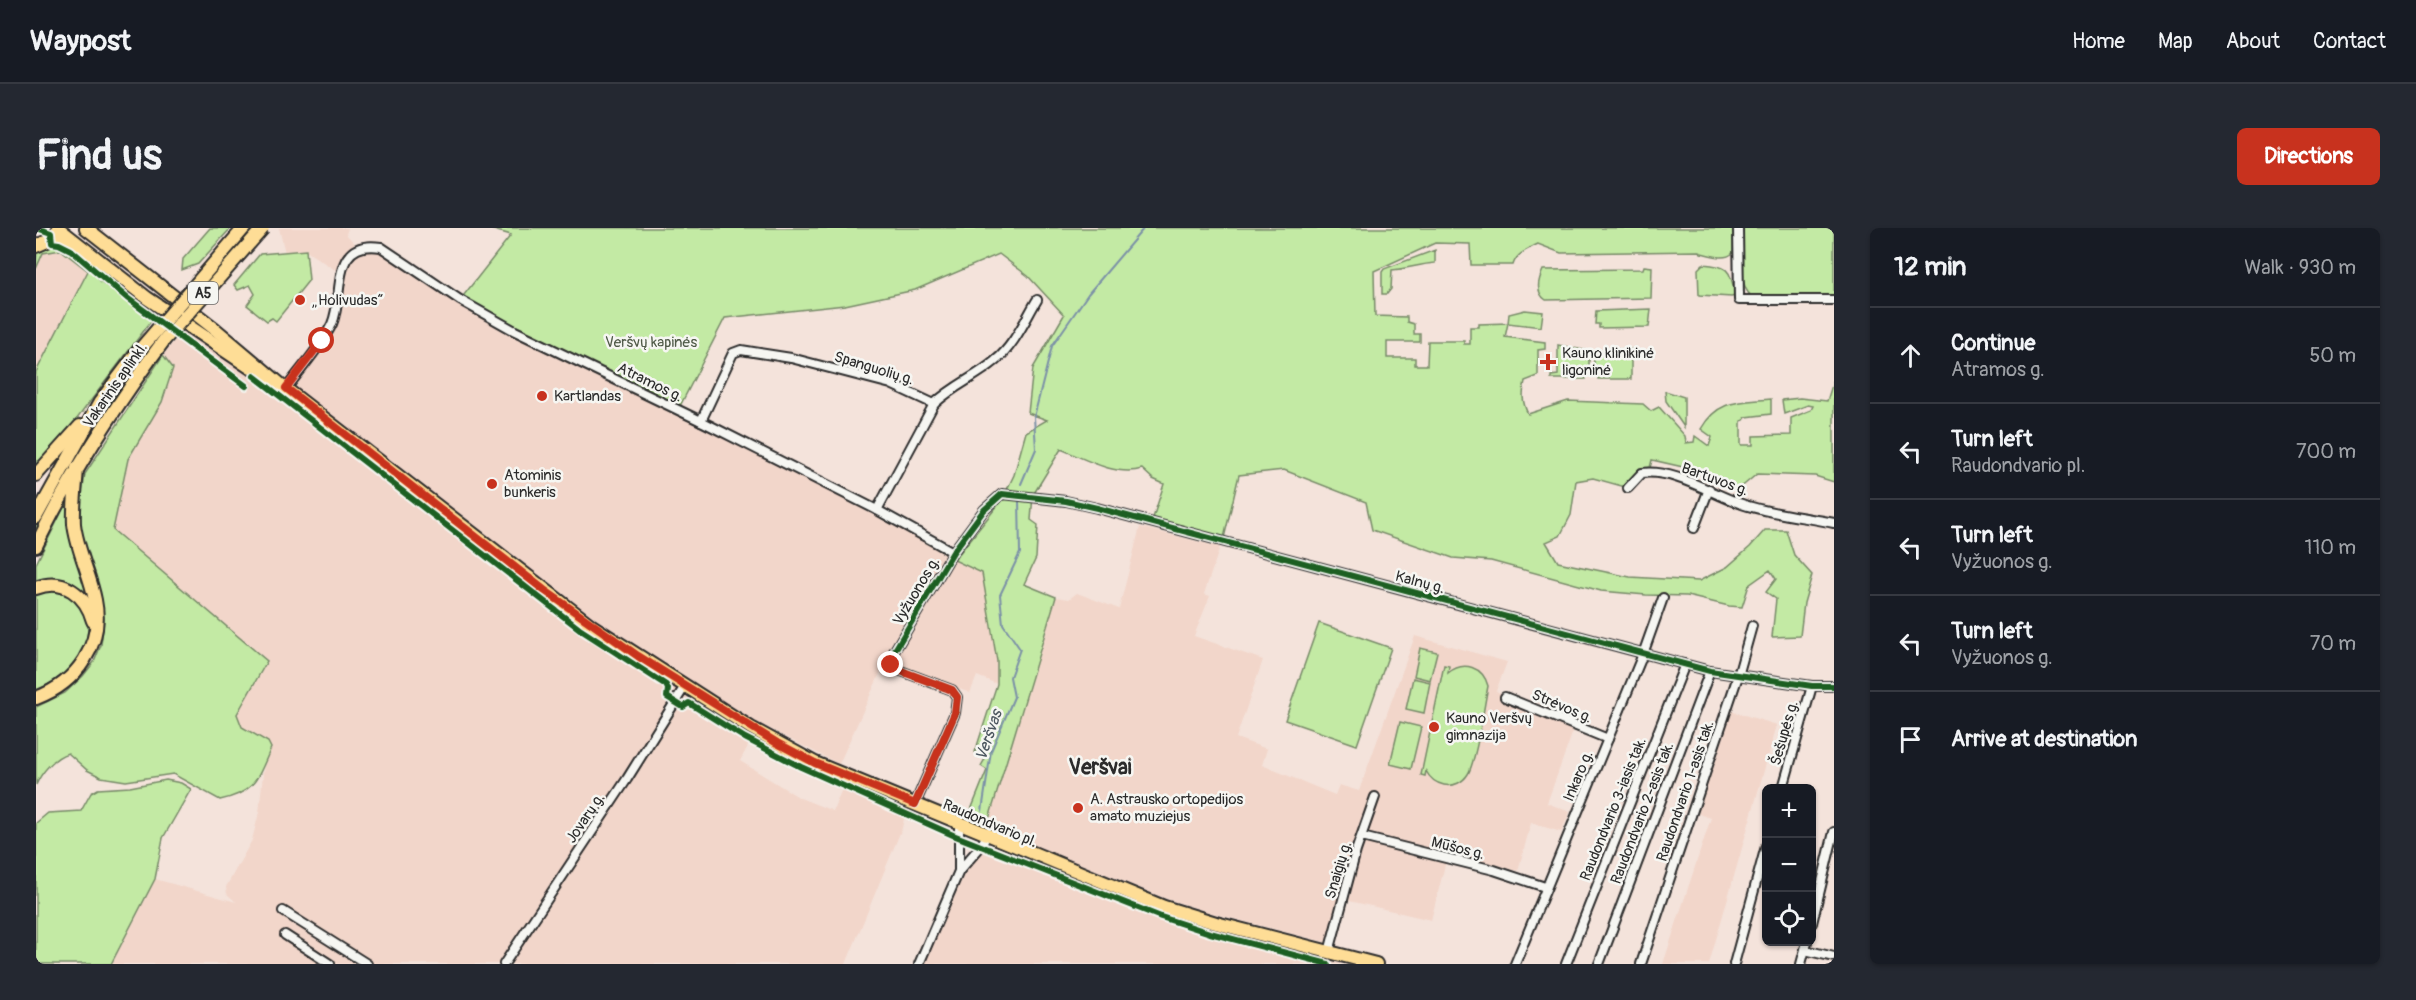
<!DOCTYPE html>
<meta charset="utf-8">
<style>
:root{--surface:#171b24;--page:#242831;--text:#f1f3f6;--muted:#9ea1a6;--line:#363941;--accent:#c8321e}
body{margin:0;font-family:Pangolin,sans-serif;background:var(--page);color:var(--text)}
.controls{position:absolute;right:18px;bottom:18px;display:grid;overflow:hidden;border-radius:9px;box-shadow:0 2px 4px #0004}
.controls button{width:54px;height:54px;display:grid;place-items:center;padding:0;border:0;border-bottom:2px solid var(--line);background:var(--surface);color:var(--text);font:30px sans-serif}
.stop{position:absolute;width:18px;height:18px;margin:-14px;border:4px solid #c8321e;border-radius:50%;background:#fff}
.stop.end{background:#c8321e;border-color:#fff;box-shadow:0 2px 6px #0008}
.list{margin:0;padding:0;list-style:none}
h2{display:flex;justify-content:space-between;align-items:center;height:78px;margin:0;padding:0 24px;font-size:26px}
h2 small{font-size:20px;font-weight:400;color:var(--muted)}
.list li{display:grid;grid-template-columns:39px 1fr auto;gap:18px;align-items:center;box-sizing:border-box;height:96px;padding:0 24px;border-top:2px solid var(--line)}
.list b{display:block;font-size:22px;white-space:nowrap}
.list p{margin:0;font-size:20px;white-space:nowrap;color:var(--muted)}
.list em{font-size:20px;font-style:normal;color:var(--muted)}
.icon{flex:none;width:33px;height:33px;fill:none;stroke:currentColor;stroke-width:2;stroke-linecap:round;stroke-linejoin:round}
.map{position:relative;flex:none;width:1798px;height:736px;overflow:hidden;border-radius:9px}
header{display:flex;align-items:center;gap:36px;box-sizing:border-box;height:84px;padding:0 30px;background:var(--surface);border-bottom:2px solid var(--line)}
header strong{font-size:28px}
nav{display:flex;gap:33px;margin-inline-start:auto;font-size:21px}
.intro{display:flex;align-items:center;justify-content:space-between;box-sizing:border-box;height:144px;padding:0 36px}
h1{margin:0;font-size:42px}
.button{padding:15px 27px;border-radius:9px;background:var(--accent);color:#fff;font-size:21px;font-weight:700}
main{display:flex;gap:36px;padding:0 36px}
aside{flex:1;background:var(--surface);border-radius:9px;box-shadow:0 2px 4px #0004}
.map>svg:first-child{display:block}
.built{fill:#f2d6ca}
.green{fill:#c3eaa4;stroke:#778a68;stroke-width:1.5}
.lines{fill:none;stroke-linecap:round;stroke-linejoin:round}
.stream{stroke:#7b91a7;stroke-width:2}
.minor-casing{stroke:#2b2b2b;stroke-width:12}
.primary-casing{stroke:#2b2b2b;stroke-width:16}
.trunk-casing{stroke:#2b2b2b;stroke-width:16}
.minor{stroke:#f6f6f2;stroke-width:8}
.primary{stroke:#fedd96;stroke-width:12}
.trunk{stroke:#fedd96;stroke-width:12}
.trunk-bridge-casing{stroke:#2b2b2b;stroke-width:16;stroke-linecap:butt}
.trunk-bridge{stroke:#fedd96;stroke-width:12}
.cycleway-casing{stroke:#f6f6f2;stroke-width:10}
.cycleway{stroke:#1b5e20;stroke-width:6}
.route{stroke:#c8321e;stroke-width:8}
.poi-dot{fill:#c8321e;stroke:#f6f6f2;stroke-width:2}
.labels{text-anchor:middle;stroke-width:5;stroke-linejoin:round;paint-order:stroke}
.shield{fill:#f6f6f2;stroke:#686867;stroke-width:1.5}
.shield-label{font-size:14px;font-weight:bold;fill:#2b2b2b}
.poi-label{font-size:15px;fill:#2b2b2b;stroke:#f6f6f2;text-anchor:start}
.park-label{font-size:15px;fill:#515b49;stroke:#f6f6f2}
.street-label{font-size:15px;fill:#2b2b2b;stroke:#f6f6f2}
.water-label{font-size:16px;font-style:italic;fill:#4c565f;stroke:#f6f6f2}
.district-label{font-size:21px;font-weight:bold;fill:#2b2b2b;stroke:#f6f6f2}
</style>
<header>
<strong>Waypost</strong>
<nav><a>Home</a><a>Map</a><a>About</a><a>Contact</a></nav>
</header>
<div class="intro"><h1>Find us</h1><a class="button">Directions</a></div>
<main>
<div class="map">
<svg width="1798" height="736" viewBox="0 0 1798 736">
<rect width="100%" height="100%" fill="#f4e3db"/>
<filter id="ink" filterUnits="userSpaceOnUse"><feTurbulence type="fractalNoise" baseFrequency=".0167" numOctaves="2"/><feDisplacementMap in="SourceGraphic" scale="12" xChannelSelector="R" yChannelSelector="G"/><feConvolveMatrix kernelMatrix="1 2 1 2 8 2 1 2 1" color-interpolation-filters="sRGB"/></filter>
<g filter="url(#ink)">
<g class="built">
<path d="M243,0H312L310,6L322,19L336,17L424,72L665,193L946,345L961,433V456L941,448L934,465L862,437L846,441L803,536L724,496L704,533L764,570L797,583L808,556L870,582L866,600L810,736H75L119,651L200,674L191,666L190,659L216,612L223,585L228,536L235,520L232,514L206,499L201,486L231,432L77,302L92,231L126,174L133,133L127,127L160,86L250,160L295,98L304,45L270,23L249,25Z"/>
<path d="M25,22L52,43L0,144V41L7,25Z"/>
<path d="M1104,299L1184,319L1168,366L1174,368L1158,408L1227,432L1200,510L1231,521L1226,537L1299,567L1303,557L1323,563L1379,408L1471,434L1460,463L1540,495L1511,575L1534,584L1525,604L1495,595L1482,643L1412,625L1395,692L1305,671L1292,715L1179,686L1128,670L951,598L1020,369L1033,371L1041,365L1083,381Z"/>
<path d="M1692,482L1741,497L1673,736H1627L1675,590L1657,584Z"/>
<path d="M953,618H959L1158,698L1308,736H888L925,650L946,622Z"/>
</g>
<g class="green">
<path d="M174,0H195L162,36L146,42L147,31Z"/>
<path d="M451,0H1698L1697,25C1688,33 1675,27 1665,25L1664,23L1525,25L1502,16C1492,21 1480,26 1477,37H1435L1434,16L1399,15L1338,43L1339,88L1371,89V94L1378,96V106H1384V114H1351V130H1379V137H1391L1392,113H1428V116H1434V99H1443V96L1472,95L1473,86L1489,82L1507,84L1505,99L1472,95L1469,109L1509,114V121L1502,122V148L1489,153C1486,166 1486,174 1492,186L1532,173L1607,176L1615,183L1623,179L1649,208L1650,215L1658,214L1659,208L1673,218L1676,209L1665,201C1682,171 1704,174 1735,171V186L1710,189L1708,192L1705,193V217H1717V208L1755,207V190L1775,182L1777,178L1772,177L1748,186L1746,172L1764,170L1791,173L1798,151V254L1779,248L1721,246L1703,261L1647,239L1616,232L1614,240L1603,241L1589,259L1557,250L1540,253L1535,287L1524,308L1510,314L1522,334L1594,349L1663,353L1691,339L1714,319L1729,302H1750L1758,327L1776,347L1768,375L1764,408L1736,409L1740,371L1730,364L1740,351L1734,342L1713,357L1706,379L1693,378L1651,368L1610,367L1565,363L1455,333L1417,330L1336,302L1330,274L1248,242L1203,247L1188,310L1117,290L1128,256L1117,251L1106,241C1080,249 1049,231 1025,221L997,267L995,292L1002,297L1000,330L988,356L1020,369L953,591L935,582L951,542L945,538L950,529L939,524L961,456V433L946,345L918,332L966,272L978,247L990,204L1011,192L992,185L997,140L1028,87L992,48L963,26L879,62L809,77L689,90L642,182L424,72L475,7Z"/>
<path d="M1707,0H1798V69L1716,68C1701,60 1707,16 1707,0Z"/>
<path d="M14,14L25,19L55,40L64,53L116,92L12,229L0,241V144L52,43L25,22L7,25L0,41L1,24Z"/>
<path d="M270,22L273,52L240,93L236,90L231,93L211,77L219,66L214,57L202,62L198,57L224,26Z"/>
<path d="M1399,22V35C1384,36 1371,41 1356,42L1355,61L1351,66H1346V44L1348,41Z"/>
<path d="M1667,36C1693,38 1693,41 1699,65L1696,69L1663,67L1662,41Z"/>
<path d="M1608,38L1616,39L1615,70L1510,72C1499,64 1502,53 1507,42L1607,41Z"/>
<path d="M1615,81L1613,99L1563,100V96H1559L1560,83Z"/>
<path d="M1522,117L1553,123V145H1550V151H1515V148L1522,147Z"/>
<path d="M1589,121H1595V151H1562V145H1558V123Z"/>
<path d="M127,127L137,140L126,174L92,231L77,302L231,433L201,486L206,499L232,514L235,520C221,551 220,564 184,572L137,546L90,553L65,549L51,542L32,525C18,529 5,545 0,557V479L29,465L47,448L58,434L65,417L68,392L65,368L42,296L49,246Z"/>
<path d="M104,128L108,131C67,186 29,244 0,306V298L5,287L55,200Z"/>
<path d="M1629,163L1648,169V199L1630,173Z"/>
<path d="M32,271H34L54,371L50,367L0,356V336Z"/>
<path d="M16,361C63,367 60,422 29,446C20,453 10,458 0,462V366Z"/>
<path d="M1283,395L1355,420L1321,517L1249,492Z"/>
<path d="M1384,420L1401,424L1394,452L1378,448Z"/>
<path d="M1408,437L1413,438L1412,445C1428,432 1447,439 1452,458C1448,478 1441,531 1432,546C1427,554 1418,559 1408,557C1399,555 1394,551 1390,543L1389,548L1385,547Z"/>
<path d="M1377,450L1394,454L1388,485L1370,481Z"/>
<path d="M1364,494L1385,499L1375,541L1354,536Z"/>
<path d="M130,552L145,555L155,561L127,610L119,651L75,736H0V595L12,585L45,583L55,565L62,561L94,559Z"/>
</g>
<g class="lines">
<g class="stream">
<path d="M985,256L1000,221L998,189L1016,118L1052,66L1108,0"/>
<path d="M946,583L955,523L978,469L974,449L984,421L967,396L964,367L984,325L983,271"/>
</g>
<g class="minor-casing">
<g id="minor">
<path d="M1702,0L1703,72H1798"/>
<path d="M250,161C265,140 285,119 296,96C309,66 293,11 345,19L424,72L479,103L665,193L841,282L917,324"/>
<path d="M665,193L697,125L705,122L755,130L855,156L898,176C917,158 940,149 959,133C978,118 989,92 1001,72"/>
<path d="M1592,260L1606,245C1638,241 1674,265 1703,275C1729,285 1769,289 1798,295"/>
<path d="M841,282L898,176"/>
<path d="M1658,300L1673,261"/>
<path d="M1469,469L1572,511"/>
<path d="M1747,560L1776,458"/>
<path d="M879,576L919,485L921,469L916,462L857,440L855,437L856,427L917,324L948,282L966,266L1030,273L1061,280L1674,443L1776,458H1798"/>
<path d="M923,595V643"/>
<path d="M1326,609L1458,642L1509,659"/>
<path d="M247,683L331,736"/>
<path d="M1776,695L1798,604"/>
<path d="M249,707L294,736"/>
<path d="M1769,722L1798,729"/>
<path d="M1293,724L1320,623L1339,569"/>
<path d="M468,736L591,551L649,458"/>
<path d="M883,736L923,643L945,618L951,607"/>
<path d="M1479,736L1607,426L1627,370"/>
<path d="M1530,736L1649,436"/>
<path d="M1563,736L1674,443"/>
<path d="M1605,736L1702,448L1716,398"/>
<path d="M1698,736L1730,618"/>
<path d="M1765,736L1771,714"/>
</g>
</g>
<g class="primary-casing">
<g id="primary">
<path d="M22,0L111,70L215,140"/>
<path d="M50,0L179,101L250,161L556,398L715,500L779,535L1128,679L1180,695L1340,736"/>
</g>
</g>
<g class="trunk-casing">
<g id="trunk">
<path d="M0,18L16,11L44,18"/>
<path d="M0,247L44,198"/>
<path d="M0,289L64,174L101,125"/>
<path d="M0,318C31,253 70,193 112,134"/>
<path d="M0,360C27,349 50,367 57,393"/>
<path d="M0,470C41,455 68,416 59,372C54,346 41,322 38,296C37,278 40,258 41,240"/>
</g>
</g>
<use href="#minor" class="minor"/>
<use href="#primary" class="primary"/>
<use href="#trunk" class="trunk"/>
<g class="trunk-bridge-casing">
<g id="trunk-bridge">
<path d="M101,125L208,0"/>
<path d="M112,134L129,111L227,0"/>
</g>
</g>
<use href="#trunk-bridge" class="trunk-bridge"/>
<g class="cycleway-casing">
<g id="cycleway">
<path d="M1,0L15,5L16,15L23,16L35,22L91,70L210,158"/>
<path d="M218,148L545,402L630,457L632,461L631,469L647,479L653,475L709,510L765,539L917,607L1125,689L1174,705L1292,736"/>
<path d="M879,576L919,485L921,469L916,462L857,440L855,437L856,427L917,324L948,282L966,266L1030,273L1061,280L1674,443L1776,458H1798"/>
</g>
</g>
<use href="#cycleway" class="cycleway"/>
</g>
</g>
<g class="lines" filter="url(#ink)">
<path class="route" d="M286,113L250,160L508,362L602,428L741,515L779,535L879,576L919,485L921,469L916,462L857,440L855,437"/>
</g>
<g class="poi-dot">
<circle cx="264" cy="72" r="6"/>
<path d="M1509 125h6v6h6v6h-6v6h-6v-6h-6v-6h6z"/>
<circle cx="506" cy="168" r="6"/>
<circle cx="456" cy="256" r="6"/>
<circle cx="1398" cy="499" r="6"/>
<circle cx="1042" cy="580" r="6"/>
</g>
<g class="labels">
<rect class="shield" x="152" y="54" width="30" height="22" rx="4.5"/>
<g class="shield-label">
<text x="167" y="70">A5</text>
</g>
<g class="poi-label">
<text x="276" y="77">„Holivudas“</text>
<text x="1526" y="130">Kauno klinikinė<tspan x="1526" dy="17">ligoninė</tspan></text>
<text x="518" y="173">Kartlandas</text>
<text x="468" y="252">Atominis<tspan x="468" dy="17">bunkeris</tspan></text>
<text x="1410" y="495">Kauno Veršvų<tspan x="1410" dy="17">gimnazija</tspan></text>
<text x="1054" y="576">A. Astrausko ortopedijos<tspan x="1054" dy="17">amato muziejus</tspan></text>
</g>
<g class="park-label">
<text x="615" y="119">Veršvų kapinės</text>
</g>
<g class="street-label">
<text transform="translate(838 140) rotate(17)" y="5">Spanguolių g.</text>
<text transform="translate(614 154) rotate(26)" y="5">Atramos g.</text>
<text transform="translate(79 157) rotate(-55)" y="5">Vakarinis aplinkl.</text>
<text transform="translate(1679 251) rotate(20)" y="5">Bartuvos g.</text>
<text transform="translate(1384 354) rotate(15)" y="5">Kalnų g.</text>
<text transform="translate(880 363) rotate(-59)" y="5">Vyžuonos g.</text>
<text transform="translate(1526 478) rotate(23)" y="5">Strėvos g.</text>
<text transform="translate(1748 505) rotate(-74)" y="5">Šešupės g.</text>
<text transform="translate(1542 548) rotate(-67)" y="5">Inkaro g.</text>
<text transform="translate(1649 563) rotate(-71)" y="5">Raudondvario 1-asis tak.</text>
<text transform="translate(1577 581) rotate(-68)" y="5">Raudondvario 3-iasis tak.</text>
<text transform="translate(1606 585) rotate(-69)" y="5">Raudondvario 2-asis tak.</text>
<text transform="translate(549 590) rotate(-56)" y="5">Jovarų g.</text>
<text transform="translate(954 595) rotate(23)" y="5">Raudondvario pl.</text>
<text transform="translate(1422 620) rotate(14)" y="5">Mūšos g.</text>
<text transform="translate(1302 642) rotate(-73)" y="5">Snaigių g.</text>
</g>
<g class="water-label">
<text transform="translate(952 507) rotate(-71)" y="6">Veršvas</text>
</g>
<g class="district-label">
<text x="1064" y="546">Veršvai</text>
</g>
</g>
</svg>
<div class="controls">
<button>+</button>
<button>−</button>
<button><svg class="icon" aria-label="locate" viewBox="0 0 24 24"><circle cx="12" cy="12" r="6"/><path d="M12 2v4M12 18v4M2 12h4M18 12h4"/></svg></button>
</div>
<div class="stop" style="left:286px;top:113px"></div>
<div class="stop end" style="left:855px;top:437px"></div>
</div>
<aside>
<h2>12 min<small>Walk · 930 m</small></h2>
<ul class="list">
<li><svg class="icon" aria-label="ahead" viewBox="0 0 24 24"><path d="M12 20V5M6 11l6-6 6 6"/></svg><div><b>Continue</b><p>Atramos g.</p></div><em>50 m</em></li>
<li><svg class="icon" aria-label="left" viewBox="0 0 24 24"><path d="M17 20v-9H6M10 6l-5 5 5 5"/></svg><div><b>Turn left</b><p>Raudondvario pl.</p></div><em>700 m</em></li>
<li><svg class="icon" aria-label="left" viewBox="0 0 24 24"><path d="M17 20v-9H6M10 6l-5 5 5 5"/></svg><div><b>Turn left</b><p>Vyžuonos g.</p></div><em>110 m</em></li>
<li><svg class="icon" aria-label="left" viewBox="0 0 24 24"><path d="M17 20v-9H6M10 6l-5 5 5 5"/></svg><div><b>Turn left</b><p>Vyžuonos g.</p></div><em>70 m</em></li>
<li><svg class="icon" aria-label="arrive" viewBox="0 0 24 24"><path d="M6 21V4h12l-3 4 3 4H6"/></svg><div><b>Arrive at destination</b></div></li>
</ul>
</aside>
</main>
